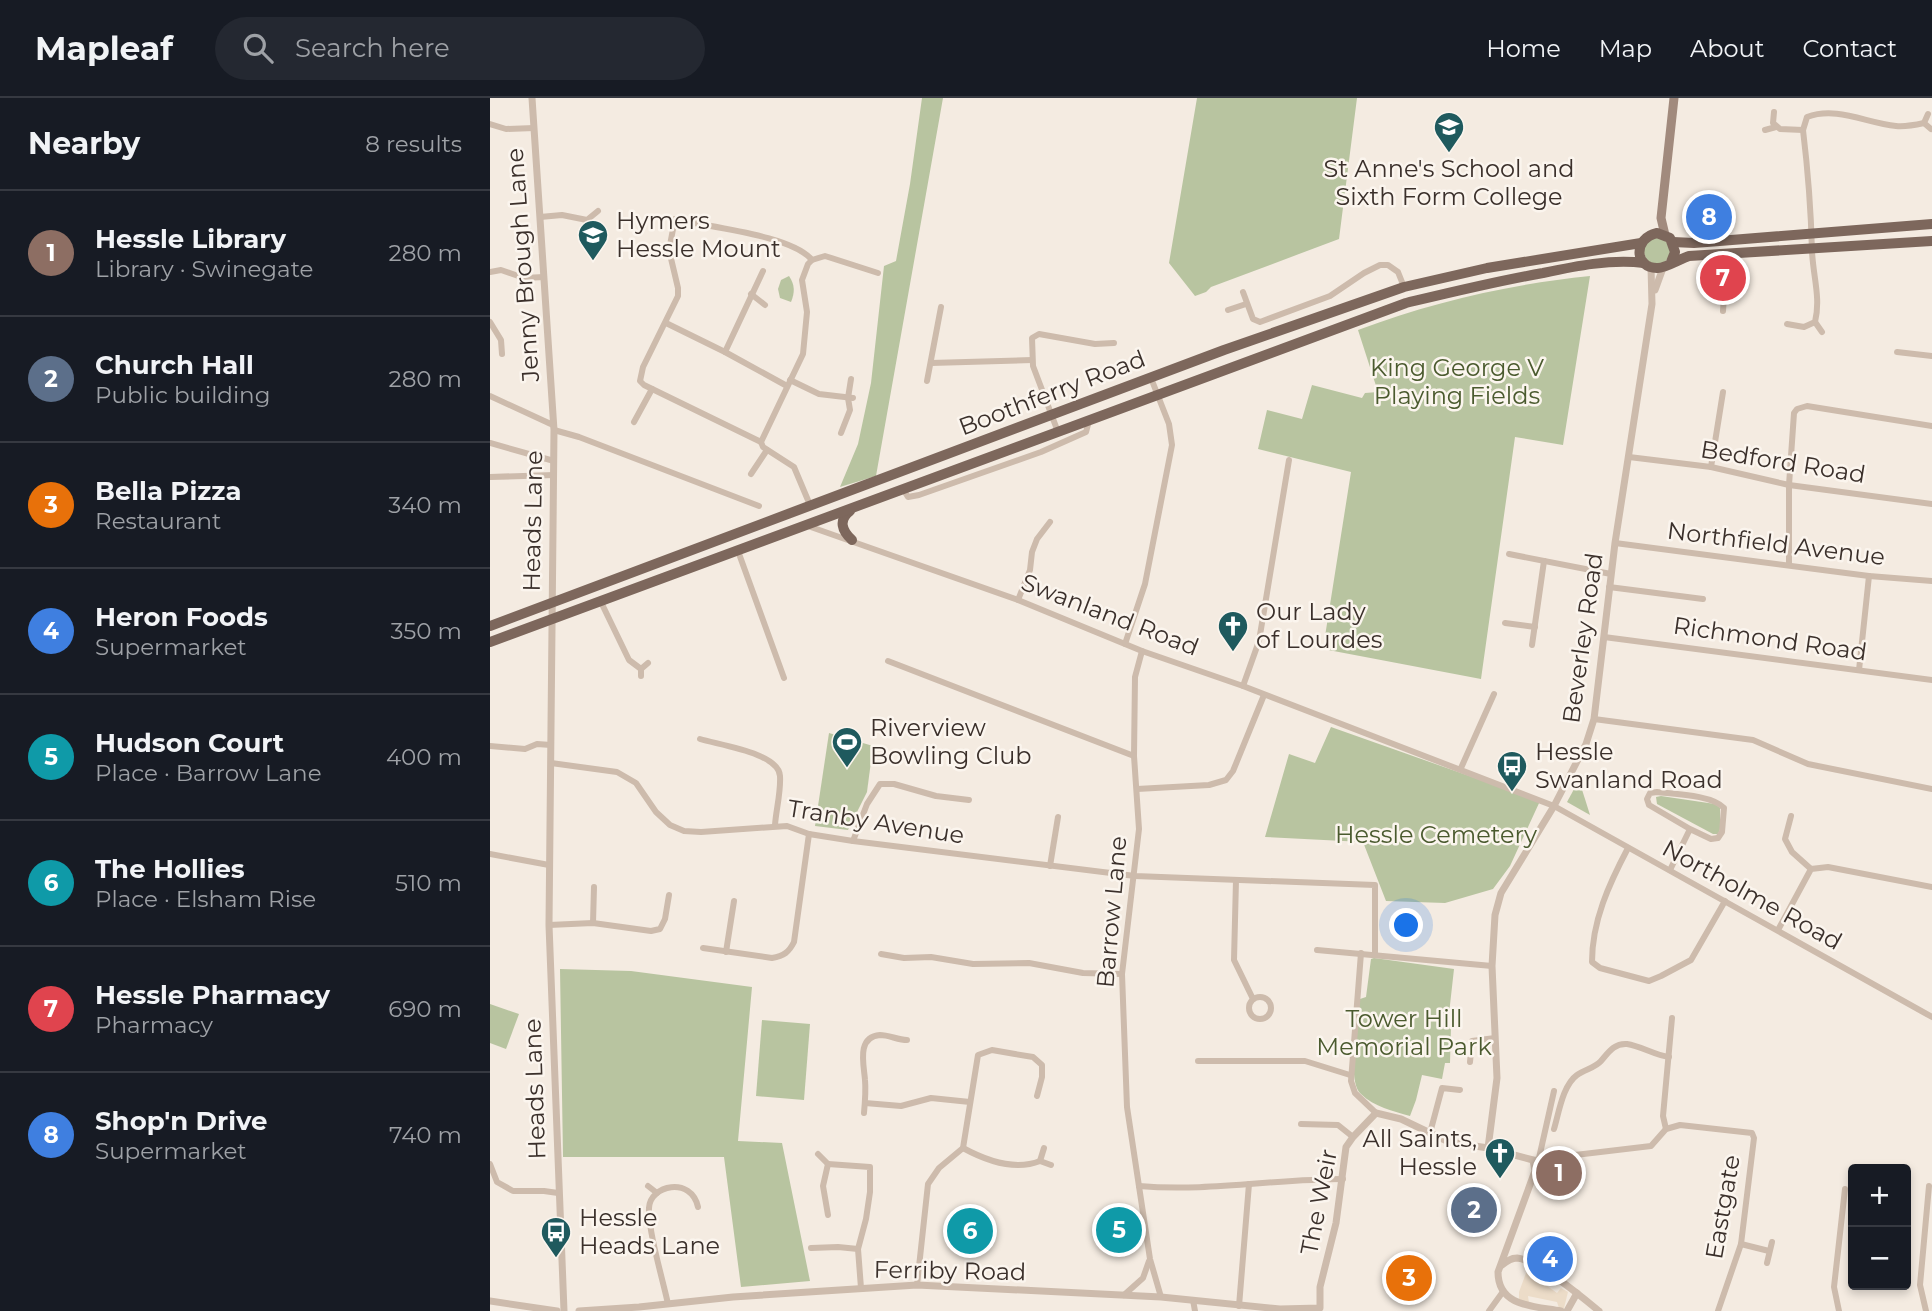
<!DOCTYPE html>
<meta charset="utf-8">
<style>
:root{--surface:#171b24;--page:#242831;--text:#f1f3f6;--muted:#9ea1a6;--line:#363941;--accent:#1a73e8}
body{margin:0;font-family:Montserrat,sans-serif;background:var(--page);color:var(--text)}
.controls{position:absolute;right:21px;bottom:21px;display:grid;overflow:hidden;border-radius:7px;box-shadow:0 4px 10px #0003}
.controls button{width:63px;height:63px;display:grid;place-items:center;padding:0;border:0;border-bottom:2px solid var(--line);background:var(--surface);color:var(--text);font:35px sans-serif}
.you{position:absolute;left:917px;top:828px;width:24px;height:24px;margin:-18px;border:5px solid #fff;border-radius:50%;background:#1a73e8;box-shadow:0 0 0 10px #1a73e833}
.badge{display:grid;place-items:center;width:46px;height:46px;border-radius:50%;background:var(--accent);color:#fff;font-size:23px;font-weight:700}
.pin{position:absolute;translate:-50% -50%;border:4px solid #fff;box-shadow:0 2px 7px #0006}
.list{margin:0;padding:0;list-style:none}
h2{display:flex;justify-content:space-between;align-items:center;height:91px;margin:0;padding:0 28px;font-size:30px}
h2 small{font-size:23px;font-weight:400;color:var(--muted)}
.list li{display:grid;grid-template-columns:46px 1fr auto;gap:21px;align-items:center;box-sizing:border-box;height:126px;padding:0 28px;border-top:2px solid var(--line)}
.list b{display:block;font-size:26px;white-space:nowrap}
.list p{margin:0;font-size:23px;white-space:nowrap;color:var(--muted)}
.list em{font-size:23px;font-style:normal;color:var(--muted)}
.icon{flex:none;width:38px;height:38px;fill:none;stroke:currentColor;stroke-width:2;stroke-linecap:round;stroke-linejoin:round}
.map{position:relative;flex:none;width:1442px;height:1213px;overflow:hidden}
header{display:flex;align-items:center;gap:42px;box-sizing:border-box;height:98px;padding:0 35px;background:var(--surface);border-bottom:2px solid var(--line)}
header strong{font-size:33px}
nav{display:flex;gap:38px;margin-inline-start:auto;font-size:24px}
.search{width:490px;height:63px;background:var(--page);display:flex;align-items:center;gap:18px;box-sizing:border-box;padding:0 24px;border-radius:38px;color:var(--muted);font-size:26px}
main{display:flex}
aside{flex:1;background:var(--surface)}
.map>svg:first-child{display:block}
.green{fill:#b8c4a0}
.plaza{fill:#ecdcc8}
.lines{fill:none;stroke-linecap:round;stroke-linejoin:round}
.minor{stroke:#cdbbac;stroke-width:6}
.tertiary{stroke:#cdbbac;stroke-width:7}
.secondary{stroke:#a18a7d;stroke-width:9}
.primary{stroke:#7d675c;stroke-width:10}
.labels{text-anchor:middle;stroke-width:5;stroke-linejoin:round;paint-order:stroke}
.poi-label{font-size:24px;fill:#3b302b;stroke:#fbf5ee;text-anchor:start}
.street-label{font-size:24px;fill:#3b302b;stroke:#fbf5ee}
.park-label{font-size:24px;fill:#4a5a2e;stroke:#fbf5ee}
</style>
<header>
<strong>Mapleaf</strong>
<div class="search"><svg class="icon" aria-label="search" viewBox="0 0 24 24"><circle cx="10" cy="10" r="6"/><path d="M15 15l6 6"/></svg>Search here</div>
<nav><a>Home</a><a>Map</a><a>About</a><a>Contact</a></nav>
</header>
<main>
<aside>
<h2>Nearby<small>8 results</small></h2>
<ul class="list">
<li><span class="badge" style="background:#8d6e63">1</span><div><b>Hessle Library</b><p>Library · Swinegate</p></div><em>280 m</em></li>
<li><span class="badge" style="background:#5c6f8a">2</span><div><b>Church Hall</b><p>Public building</p></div><em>280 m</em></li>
<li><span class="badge" style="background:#e8710a">3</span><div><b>Bella Pizza</b><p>Restaurant</p></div><em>340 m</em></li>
<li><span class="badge" style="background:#3f7fe0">4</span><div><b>Heron Foods</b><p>Supermarket</p></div><em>350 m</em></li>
<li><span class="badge" style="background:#0f9aa8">5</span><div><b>Hudson Court</b><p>Place · Barrow Lane</p></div><em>400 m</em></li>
<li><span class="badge" style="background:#0f9aa8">6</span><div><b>The Hollies</b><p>Place · Elsham Rise</p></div><em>510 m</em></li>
<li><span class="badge" style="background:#e0444e">7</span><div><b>Hessle Pharmacy</b><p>Pharmacy</p></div><em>690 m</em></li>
<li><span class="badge" style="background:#3f7fe0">8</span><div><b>Shop'n Drive</b><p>Supermarket</p></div><em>740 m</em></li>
</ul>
</aside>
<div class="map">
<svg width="1442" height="1213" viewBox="0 0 1442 1213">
<rect width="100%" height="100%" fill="#f4ebe1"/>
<g class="green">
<path d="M432,0H453L386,378L350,389L368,346L381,285L394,168L406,163L420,86Z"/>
<path d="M707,0H867L849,141L721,189L716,194L705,198L679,165Z"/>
<circle cx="1167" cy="153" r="13"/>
<path d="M299,178C305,187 305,194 301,204L290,200L288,191L291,182Z"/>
<path d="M1100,178L1073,347L1025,339L991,581L833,551L861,374L768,351L777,312L812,321L822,287L872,300L875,295L888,294L868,232C942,204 1021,186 1100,178Z"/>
<path d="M841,629L1050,703L1020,768L1003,791L955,805L896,803L873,744L775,739L799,656L825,665Z"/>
<path d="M339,635L383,648L377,694L358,732L325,728Z"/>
<path d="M1089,682L1100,717L1077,704Z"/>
<path d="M1171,698L1225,706L1230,710V731L1228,736H1223L1167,706L1166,699Z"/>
<path d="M884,860L964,871L958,925L961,929L960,965H955L952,981L932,977L926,1002L920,1018C903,1013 884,1009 871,996C856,983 868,921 870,901L876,899L881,861Z"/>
<path d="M70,871L141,873L262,889L248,1043L292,1045L320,1183L251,1189L234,1059H73Z"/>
<path d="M0,906L29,916L16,951L0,945Z"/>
<path d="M272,922L320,926L314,1002L266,998Z"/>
</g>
<path class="plaza" d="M1041,1172L1046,1173V1180L1067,1195L1071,1190L1078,1194L1074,1210H1069L1067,1204L1038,1198L1039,1205L1029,1202V1194L1036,1175Z"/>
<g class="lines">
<g class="minor">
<path d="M1284,14L1283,25L1290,31L1313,32"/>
<path d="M1438,16L1434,25L1441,31"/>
<path d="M0,26L16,31L44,30"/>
<path d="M1275,32L1286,29"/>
<path d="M50,119L72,117L97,122L108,113"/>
<path d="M0,174L11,172L34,180L54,179"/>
<path d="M753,194L763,221L770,224L840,198L874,175L890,167H898L908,174L914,189"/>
<path d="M261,196L275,207"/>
<path d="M738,212L756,206"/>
<path d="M1233,213L1237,156"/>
<path d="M0,224L11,242L12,256"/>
<path d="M1325,224L1332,234"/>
<path d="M176,225L235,254L297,288"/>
<path d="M1297,226L1314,229L1325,224C1331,200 1323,178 1322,153C1321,113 1318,73 1313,32L1317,19C1347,8 1376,25 1406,28C1415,29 1425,27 1434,25"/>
<path d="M235,254L273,173"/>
<path d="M1407,254L1442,258"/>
<path d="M441,265L542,262"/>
<path d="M300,282L329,296L363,300"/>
<path d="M437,283L451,209"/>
<path d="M0,298L63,327"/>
<path d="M144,324L162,291"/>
<path d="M64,332L89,339L269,408"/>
<path d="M568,334L543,268L542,240L549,236L605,246L624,245"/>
<path d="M351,335L360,312L358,300L361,281"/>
<path d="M271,344L154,287L150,283L153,269L188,198V190L179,152L185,121C217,129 302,137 322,162"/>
<path d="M0,345L64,363"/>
<path d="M1139,359L1221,369L1299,387L1442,406"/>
<path d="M1221,369L1233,294"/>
<path d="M261,376L277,352"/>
<path d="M0,379L64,377"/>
<path d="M413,391L418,399L429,397L551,354L596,334L599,323"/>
<path d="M320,407L304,369L273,349L271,344L313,256L317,214L312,182L318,166L322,162L335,158L388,175"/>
<path d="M318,428L528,502L652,553L753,588L1064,708L1442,919"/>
<path d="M1125,445L1379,478L1442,483"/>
<path d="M248,453L294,580"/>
<path d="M1019,456L1121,476"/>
<path d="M1299,466V387L1304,315L1307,311L1317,308L1442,328"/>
<path d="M1119,489L1213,501"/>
<path d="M110,502L139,562L151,571"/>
<path d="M528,502L540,472L542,454L547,441L560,424"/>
<path d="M1015,525L1045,529"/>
<path d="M1114,539L1442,582"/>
<path d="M635,546L655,486L682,347L679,326L661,280"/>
<path d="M1042,547L1054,463"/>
<path d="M652,553L645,579L644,658L649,731L632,876L637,1009L660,1161L671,1199"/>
<path d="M398,563L644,658"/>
<path d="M1369,572L1379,478"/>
<path d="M151,578V571L158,565"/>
<path d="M753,588L769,543L799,362"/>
<path d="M1104,621L1263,642L1318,666L1442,691"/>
<path d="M210,641C229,647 289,655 290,678C291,694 286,712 285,727"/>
<path d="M0,648L35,651L47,646L61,647"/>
<path d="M61,665L127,674L146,685L166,714L180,727L194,733L211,734L297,728L319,736L363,743L645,778L885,787V856"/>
<path d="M971,670L1004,596"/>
<path d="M647,691L719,687L736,682L743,673L774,597"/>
<path d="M1301,718L1295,741L1302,754L1321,771"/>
<path d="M363,743L377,706L390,686H404L446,698L479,702"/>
<path d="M1138,750C1119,786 1102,823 1102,864L1110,870L1159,883L1171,878L1201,862L1235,803"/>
<path d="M0,756L59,767"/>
<path d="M560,768L568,719"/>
<path d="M1180,772L1200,731L1159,707L1157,701L1160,695L1167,694C1184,696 1223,697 1234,710L1232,734L1228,740L1221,741L1200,731"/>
<path d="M746,782L744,862L763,901"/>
<path d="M103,825L104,789"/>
<path d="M59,827L103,825L161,833L170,831L175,821L179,797"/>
<path d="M1288,832L1321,771L1338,769L1442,789"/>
<path d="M213,850L282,860C294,858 299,854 304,844L319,736"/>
<path d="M827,852L1002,868"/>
<path d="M236,854L244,803"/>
<path d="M871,855L861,983L865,995L886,1015"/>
<path d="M391,856L414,860L441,859L483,866L539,865L593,875L632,876"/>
<circle cx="770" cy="910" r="11"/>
<path d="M708,963H815L860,977"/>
<path d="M980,964L982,943L1005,940"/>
<path d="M375,1005L411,1008L441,1000L480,1004"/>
<path d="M374,1015C375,1004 376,993 375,982C374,967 366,939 390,937C399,937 408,942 417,942"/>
<path d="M811,1026L848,1027L863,1039"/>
<path d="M1064,1031C1069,1014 1073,987 1087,977C1095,971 1105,970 1111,963C1118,955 1124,945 1137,946C1151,948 1164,957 1179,959"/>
<path d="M1176,1031L1173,1018L1182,920"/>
<path d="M940,1035L952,990L970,992"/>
<path d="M473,1050C495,1062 525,1073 550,1063"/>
<path d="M554,1050L550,1063L561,1067"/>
<path d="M328,1056L338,1066"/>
<path d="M1049,1060L1064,993"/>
<path d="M1043,1062L1161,1048L1176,1031L1190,1027L1262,1035L1264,1040L1251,1146L1228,1213"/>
<path d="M0,1066L7,1084L23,1093H54L68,1095"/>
<path d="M158,1088L167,1095"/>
<path d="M649,1088C717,1094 784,1081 853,1081"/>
<path d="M338,1117L333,1088L338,1066L380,1069V1094L376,1121L368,1151L371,1190"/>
<path d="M1251,1146L1279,1153"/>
<path d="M321,1150L348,1149L368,1151"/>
<path d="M1277,1165L1282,1144"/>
<path d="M427,1187L438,1086L449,1070L473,1050L488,957L502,952L525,956L543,959L552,967V979L547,998"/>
<path d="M634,1197L653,1180L659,1163"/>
<path d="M703,1202L705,1213"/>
<path d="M178,1206C173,1182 158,1133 159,1110C160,1087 201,1078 208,1109"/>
<path d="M749,1208L759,1086"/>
<path d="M999,1213L1012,1195"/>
<path d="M1349,1213L1344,1189L1355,1091"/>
<path d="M1436,1213L1430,1187L1439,1088"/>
</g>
<g class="tertiary">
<path d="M42,0L64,332L59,827L74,1213"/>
<path d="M1165,192L1173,170"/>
<path d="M998,1050L1007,980L1002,868L1005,817L1011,795L1064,708L1096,646L1104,621L1125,445L1162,206L1161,169"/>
<path d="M1012,1167C1017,1163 1021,1160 1027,1160C1048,1162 1092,1199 1109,1213"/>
<path d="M0,1203L67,1213"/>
<path d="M89,1213L149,1209L243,1199L427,1187L671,1199L790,1211L830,1210V1189L846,1125L856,1049L863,1039L886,1015L911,1021L959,1044L998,1050L1043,1062L1045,1073L1008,1174C1008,1209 1044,1208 1071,1213"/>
<path d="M1077,1213L1087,1195"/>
</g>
<path class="secondary" d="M1175,137L1171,120L1184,0"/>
<g class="primary">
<path d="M1183,144L1204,145L1442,126"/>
<path d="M1181,164L1185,154L1180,140L1167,135C1143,140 1144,171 1168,170C1175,170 1190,161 1199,158L1442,143"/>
<path d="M360,413C348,422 352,433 362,442"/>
<path d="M0,528L734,252L914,189L997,170L1151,145"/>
<path d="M0,544L916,205C962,194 1007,183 1053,175C1086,168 1120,161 1154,165"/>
</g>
</g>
<defs>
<g id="school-pin" transform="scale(1.575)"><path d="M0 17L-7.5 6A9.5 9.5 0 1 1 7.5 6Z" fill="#1f5a5e" stroke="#fbf5ee"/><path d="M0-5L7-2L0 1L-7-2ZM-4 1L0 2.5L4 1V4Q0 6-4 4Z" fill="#fff"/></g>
<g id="church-pin" transform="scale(1.575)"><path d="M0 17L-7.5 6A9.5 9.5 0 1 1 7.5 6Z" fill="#1f5a5e" stroke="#fbf5ee"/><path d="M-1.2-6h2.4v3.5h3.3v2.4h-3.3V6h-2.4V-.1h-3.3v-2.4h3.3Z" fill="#fff"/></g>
<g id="stadium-pin" transform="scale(1.575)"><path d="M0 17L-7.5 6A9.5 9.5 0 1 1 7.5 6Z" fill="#1f5a5e" stroke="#fbf5ee"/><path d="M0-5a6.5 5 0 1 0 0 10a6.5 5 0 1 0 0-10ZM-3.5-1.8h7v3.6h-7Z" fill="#fff"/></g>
<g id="bus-pin" transform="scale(1.575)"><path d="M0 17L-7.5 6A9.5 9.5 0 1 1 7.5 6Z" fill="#1f5a5e" stroke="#fbf5ee"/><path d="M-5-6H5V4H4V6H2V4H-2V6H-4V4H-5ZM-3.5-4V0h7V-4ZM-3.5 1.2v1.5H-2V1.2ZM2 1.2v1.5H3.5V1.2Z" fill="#fff"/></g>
</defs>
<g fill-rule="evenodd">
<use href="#school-pin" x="959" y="29"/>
<use href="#school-pin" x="103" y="137"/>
<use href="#church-pin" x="743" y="528"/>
<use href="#stadium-pin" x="357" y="644"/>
<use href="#bus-pin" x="1022" y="668"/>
<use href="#church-pin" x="1010" y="1055"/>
<use href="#bus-pin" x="66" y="1134"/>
</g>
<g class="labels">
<g class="poi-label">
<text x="959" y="79" text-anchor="middle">St Anne's School and<tspan x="959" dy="28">Sixth Form College</tspan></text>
<text x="126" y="131">Hymers<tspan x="126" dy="28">Hessle Mount</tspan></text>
<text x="766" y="522">Our Lady<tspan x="766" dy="28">of Lourdes</tspan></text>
<text x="380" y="638">Riverview<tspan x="380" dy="28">Bowling Club</tspan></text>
<text x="1045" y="662">Hessle<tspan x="1045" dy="28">Swanland Road</tspan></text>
<text x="987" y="1049" text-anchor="end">All Saints,<tspan x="987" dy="28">Hessle</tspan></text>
<text x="89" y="1128">Hessle<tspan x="89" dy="28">Heads Lane</tspan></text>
</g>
<g class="street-label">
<text transform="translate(33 167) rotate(-94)" y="8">Jenny Brough Lane</text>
<text transform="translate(562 295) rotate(-21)" y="8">Boothferry Road</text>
<text transform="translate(1293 364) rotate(9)" y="8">Bedford Road</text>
<text transform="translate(43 423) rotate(-89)" y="8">Heads Lane</text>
<text transform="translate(1286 446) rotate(7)" y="8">Northfield Avenue</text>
<text transform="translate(620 517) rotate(21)" y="8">Swanland Road</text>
<text transform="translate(1093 540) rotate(-82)" y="8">Beverley Road</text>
<text transform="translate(1280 541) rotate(8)" y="8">Richmond Road</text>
<text transform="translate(386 724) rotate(9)" y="8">Tranby Avenue</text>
<text transform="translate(1262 797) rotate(29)" y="8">Northolme Road</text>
<text transform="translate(622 814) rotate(-85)" y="8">Barrow Lane</text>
<text transform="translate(45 991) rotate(-92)" y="8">Heads Lane</text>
<text transform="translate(829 1104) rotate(-79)" y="8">The Weir</text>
<text transform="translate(1233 1109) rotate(-80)" y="8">Eastgate</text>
<text transform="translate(460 1173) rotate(1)" y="8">Ferriby Road</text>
</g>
<g class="park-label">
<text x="967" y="278">King George V<tspan x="967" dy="28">Playing Fields</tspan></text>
<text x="946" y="745">Hessle Cemetery</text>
<text x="914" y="929">Tower Hill<tspan x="914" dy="28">Memorial Park</tspan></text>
</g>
</g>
</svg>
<div class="controls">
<button>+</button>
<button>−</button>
</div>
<div class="you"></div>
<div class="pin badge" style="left:1069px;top:1075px;background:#8d6e63">1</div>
<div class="pin badge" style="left:984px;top:1112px;background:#5c6f8a">2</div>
<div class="pin badge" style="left:919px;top:1180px;background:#e8710a">3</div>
<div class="pin badge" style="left:1060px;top:1161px;background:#3f7fe0">4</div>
<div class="pin badge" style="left:629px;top:1132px;background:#0f9aa8">5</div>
<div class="pin badge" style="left:480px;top:1133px;background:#0f9aa8">6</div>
<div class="pin badge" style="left:1233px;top:180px;background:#e0444e">7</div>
<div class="pin badge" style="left:1219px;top:119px;background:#3f7fe0">8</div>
</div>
</main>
